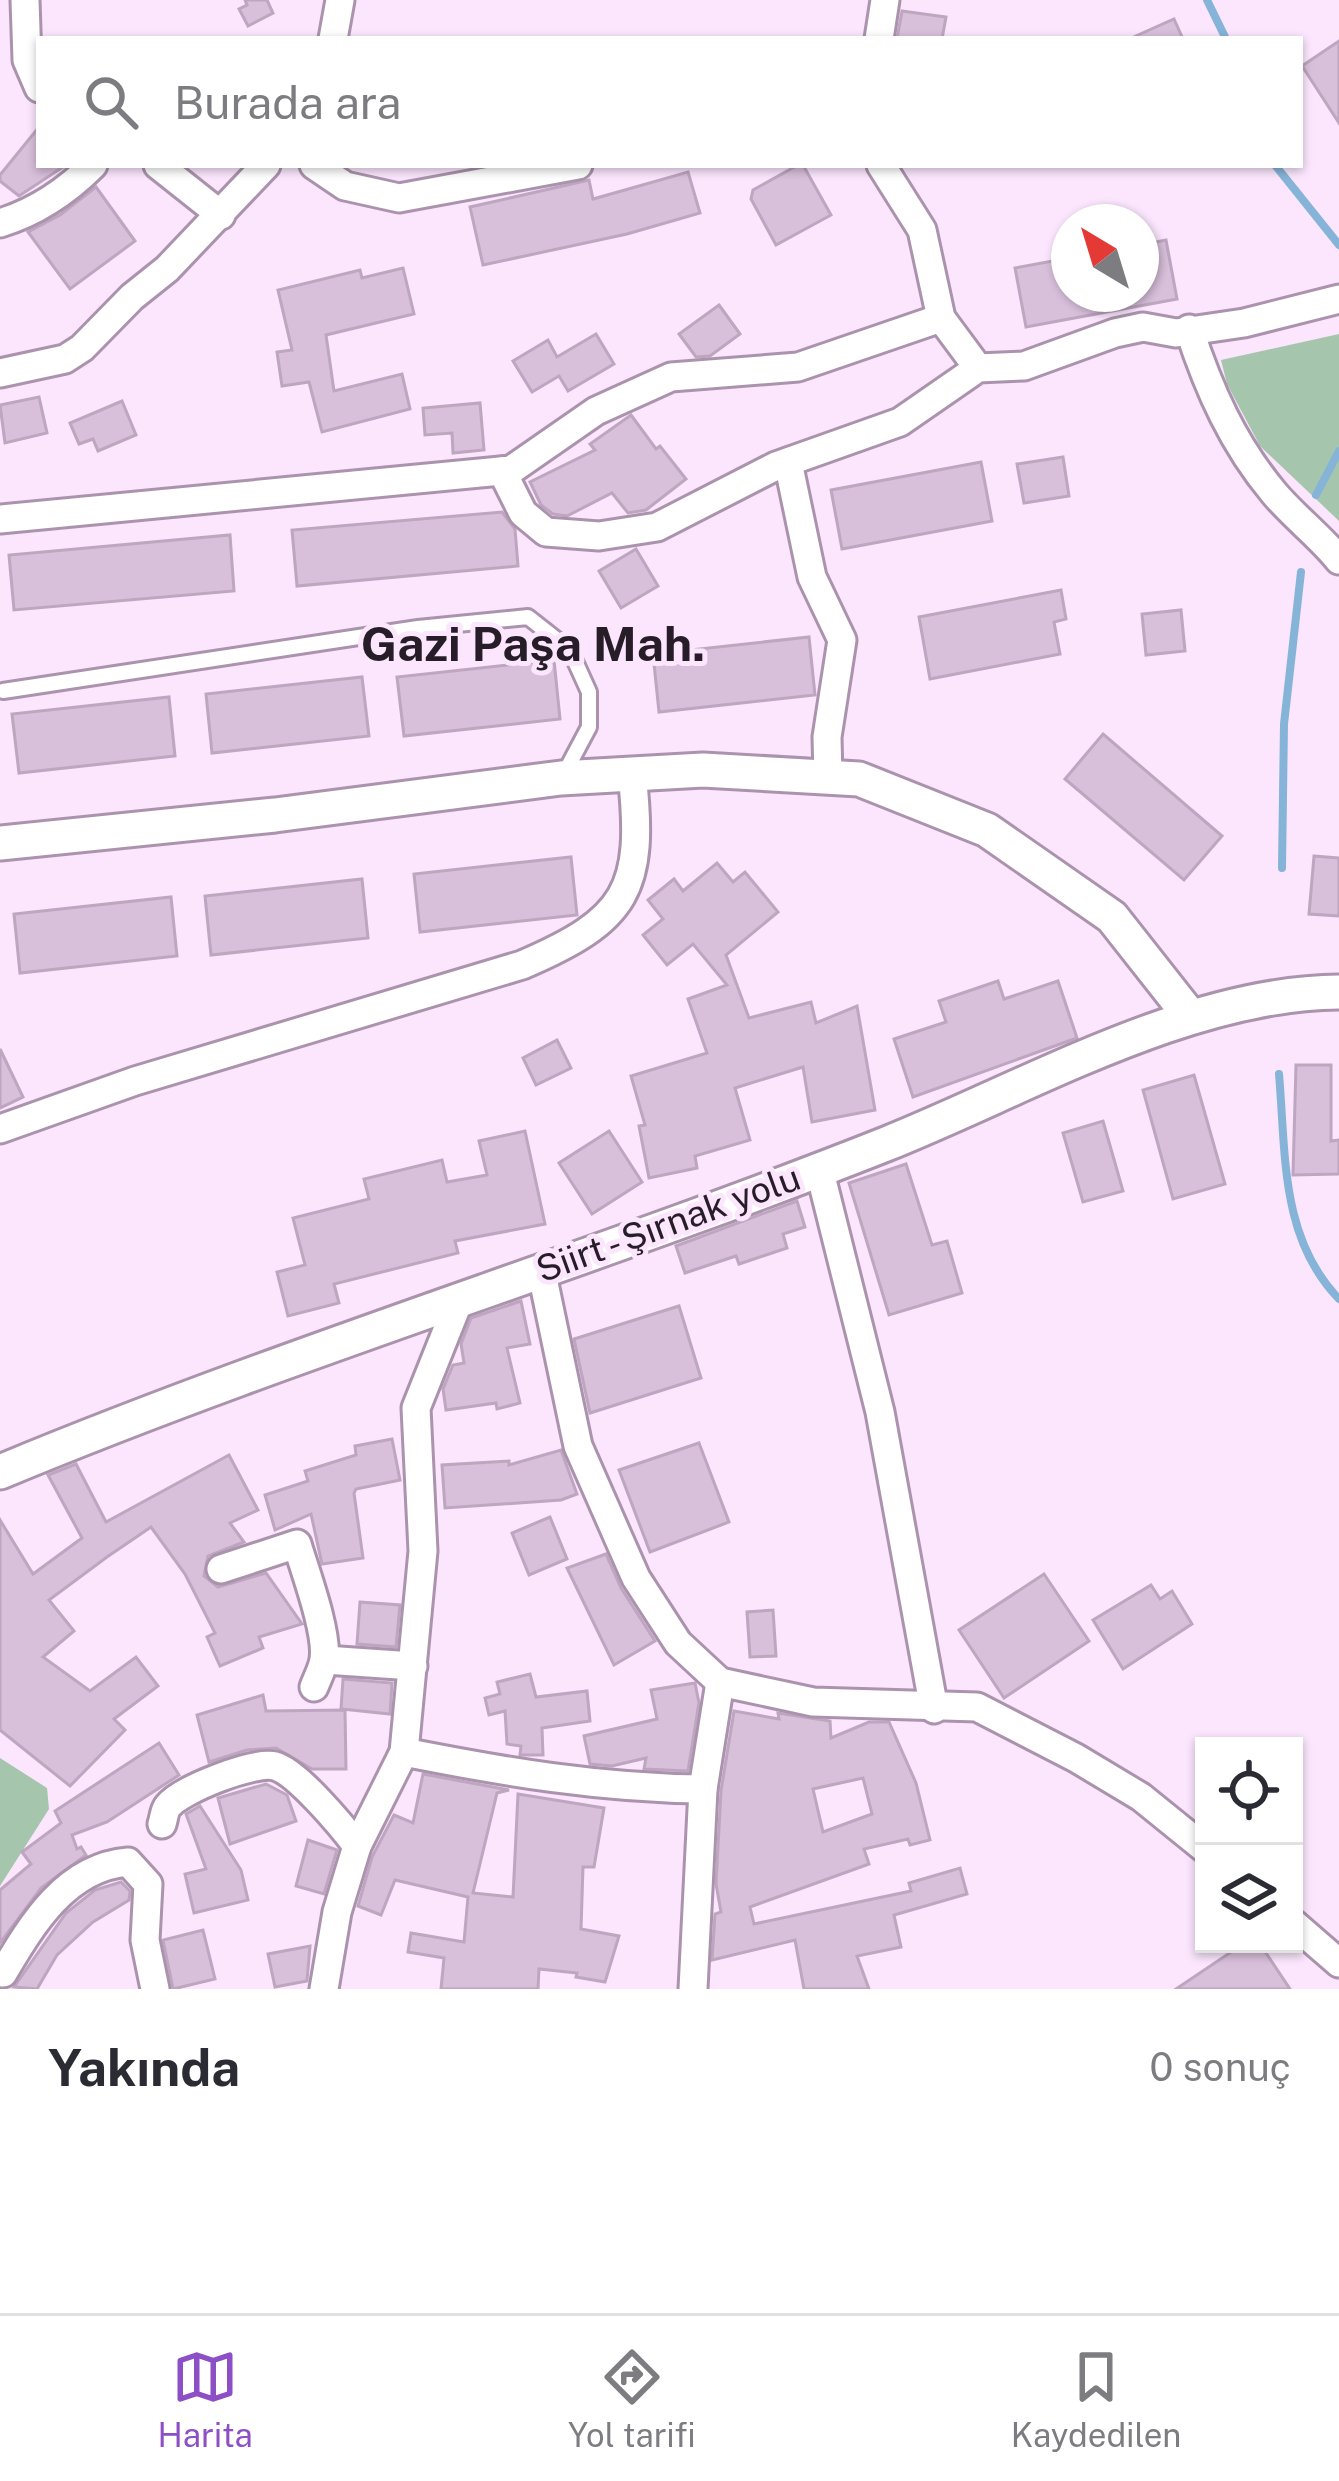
<!DOCTYPE html>
<html lang="tr">
<meta charset="utf-8">
<style>
:root{--surface:#fff;--page:#f7f7f7;--text:#2b2b33;--muted:#7c7c81;--line:#e1e1e2;--accent:#8c4fc5}
body{margin:0;font-family:"Public Sans",sans-serif;background:var(--page);color:var(--text)}
.controls{position:absolute;right:36px;bottom:36px;display:grid;overflow:hidden;border-radius:0px;box-shadow:0 3px 9px #0004}
.controls button{width:108px;height:108px;display:grid;place-items:center;padding:0;border:0;border-bottom:3px solid var(--line);background:var(--surface);color:var(--text);font:60px sans-serif}
.compass{position:absolute;left:1051px;top:204px;width:108px;height:108px;border-radius:50%;background:var(--surface);box-shadow:0 3px 9px #0004;rotate:322deg}
.list{margin:0;padding:0;list-style:none}
h2{display:flex;justify-content:space-between;align-items:center;height:156px;margin:0;padding:0 48px;font-size:51px}
h2 small{font-size:39px;font-weight:400;color:var(--muted)}
.icon{flex:none;width:66px;height:66px;fill:none;stroke:currentColor;stroke-width:2;stroke-linecap:round;stroke-linejoin:round}
.map{position:relative;flex:none;width:1339px;height:1989px;overflow:hidden}
.search{position:absolute;background:var(--surface);box-shadow:0 3px 9px #0004;left:36px;right:36px;top:36px;height:132px;display:flex;align-items:center;gap:30px;box-sizing:border-box;padding:0 42px;border-radius:0px;color:var(--muted);font-size:45px}
.sheet{height:324px;background:var(--surface)}
nav{display:flex;justify-content:space-around;align-items:center;box-sizing:border-box;height:168px;border-top:3px solid var(--line);background:var(--surface);font-size:33px;color:var(--muted)}
nav a{display:grid;justify-items:center;gap:6px}
nav .on{color:var(--accent)}
.map>svg:first-child{display:block}
.green{fill:#a5c6ad}
.lines{fill:none;stroke-linecap:round;stroke-linejoin:round}
.stream{stroke:#85b4d8;stroke-width:8}
.building{fill:#d8bfda;stroke:#bea5c0;stroke-width:3;fill-rule:evenodd}
.service-casing{stroke:#ab93ad;stroke-width:20}
.minor-casing{stroke:#ab93ad;stroke-width:33}
.tertiary-casing{stroke:#ab93ad;stroke-width:39}
.service{stroke:#fff;stroke-width:14}
.minor{stroke:#fff;stroke-width:27}
.tertiary{stroke:#fff;stroke-width:33}
.labels{text-anchor:middle;stroke-width:10;stroke-linejoin:round;paint-order:stroke}
.street-label{font-size:36px;fill:#271d28;stroke:#fbe6fd}
.district-label{font-size:48px;font-weight:bold;fill:#271d28;stroke:#fbe6fd}
</style>
<div class="map">
<svg width="1339" height="1989" viewBox="0 0 1339 1989">
<rect width="100%" height="100%" fill="#fbe6fd"/>
<g class="green">
<path d="M1339,334V521L1260,446L1227,384L1221,360Z"/>
<path d="M0,1758L47,1788L49,1809L0,1886Z"/>
</g>
<g class="lines">
<g class="stream">
<path d="M1207,0L1226,39"/>
<path d="M1275,165L1339,245"/>
<path d="M1316,495L1339,451"/>
<path d="M1282,868L1284,724L1301,572"/>
<path d="M1279,1074C1286,1154 1280,1238 1339,1299"/>
</g>
</g>
<g class="building">
<path d="M245,0H267L273,13L248,26L239,9L247,5Z"/>
<path d="M902,11L946,17L942,39H897Z"/>
<path d="M1174,19L1183,39H1129Z"/>
<path d="M1339,41V123L1302,66Z"/>
<path d="M39,127V165H66L19,196L0,181V175Z"/>
<path d="M798,165H803L831,215L776,245L751,199L753,190Z"/>
<path d="M688,172L700,213L627,234L483,265L470,207L589,180L593,199Z"/>
<path d="M96,187L135,241L70,289L28,232L60,215Z"/>
<path d="M1166,240L1177,299L1026,327L1015,268L1069,258V294H1141V245Z"/>
<path d="M403,268L414,314L326,335L334,391L402,374L410,409L322,432L309,382L282,386L277,352L292,350L278,290L360,270L362,278Z"/>
<path d="M719,305L740,334L710,356L696,357L679,334Z"/>
<path d="M596,334L614,364L568,391L559,376L532,392L513,361L548,340L557,357Z"/>
<path d="M39,397L47,433L5,443L0,405Z"/>
<path d="M122,401L136,435L98,451L93,439L79,444L70,423Z"/>
<path d="M480,403L484,450L453,453L452,433L425,435L423,408Z"/>
<path d="M631,415L656,449L660,446L686,479L646,510L628,513L612,493L567,516L553,514L541,505L530,482L595,450L590,444Z"/>
<path d="M1063,457L1069,496L1024,503L1017,464Z"/>
<path d="M981,462L992,521L842,549L831,490Z"/>
<path d="M502,512L515,529L518,566L297,586L292,530Z"/>
<path d="M230,535L234,591L14,610L9,555Z"/>
<path d="M636,549L658,586L621,608L599,571Z"/>
<path d="M1061,590L1066,619L1054,622L1060,654L930,679L919,617Z"/>
<path d="M1181,610L1185,651L1146,655L1142,614Z"/>
<path d="M809,637L815,695L659,712L653,654Z"/>
<path d="M554,660L560,719L404,736L397,677Z"/>
<path d="M362,677L369,736L212,753L206,694Z"/>
<path d="M169,697L175,756L19,773L12,714Z"/>
<path d="M1103,734L1222,836L1184,880L1065,779Z"/>
<path d="M1314,856L1339,858V916L1309,914Z"/>
<path d="M571,857L577,915L420,932L414,874Z"/>
<path d="M717,863L733,882L745,872L778,912L726,955L749,1018L811,1002L816,1023L857,1006L875,1110L812,1122L803,1067L735,1088L750,1140L695,1156L697,1168L649,1178L639,1126L645,1125L631,1076L707,1053L688,999L727,985L693,944L667,965L643,935L663,919L648,900L674,879L683,891Z"/>
<path d="M362,879L368,938L211,955L205,896Z"/>
<path d="M171,897L177,956L20,973L14,914Z"/>
<path d="M998,981L1004,999L1058,981L1077,1038L913,1097L894,1039L946,1022L939,1001Z"/>
<path d="M557,1040L571,1068L536,1085L523,1058Z"/>
<path d="M0,1049L23,1097L0,1108Z"/>
<path d="M1296,1065H1331V1141L1339,1140V1174L1293,1175Z"/>
<path d="M1194,1075L1225,1184L1173,1199L1143,1090Z"/>
<path d="M1103,1121L1123,1191L1083,1202L1063,1133Z"/>
<path d="M525,1131L545,1224L455,1241L458,1253L334,1284L339,1303L288,1316L277,1272L305,1265L293,1218L369,1199L364,1179L442,1160L447,1182L487,1175L479,1141Z"/>
<path d="M609,1131L642,1182L592,1214L559,1163Z"/>
<path d="M906,1164L932,1245L947,1241L962,1293L889,1315L849,1183Z"/>
<path d="M797,1201L805,1227L783,1234L787,1248L739,1264L736,1256L685,1273L676,1246Z"/>
<path d="M521,1301L530,1344L507,1348L520,1403L497,1409L496,1403L446,1410L443,1389L453,1365L464,1363L461,1344L471,1318Z"/>
<path d="M679,1306L701,1378L590,1413L574,1339Z"/>
<path d="M392,1439L400,1480L356,1489L354,1493L363,1558L322,1564L311,1514L275,1530L265,1495L308,1481L305,1471L356,1455L355,1446Z"/>
<path d="M699,1443L729,1522L650,1552L619,1470Z"/>
<path d="M561,1450L577,1494L561,1500L445,1508L442,1465L509,1461V1465Z"/>
<path d="M229,1455L258,1510L230,1523L244,1542L208,1556L204,1576L218,1587L266,1573L302,1624L259,1637L263,1648L220,1666L207,1637L215,1633L185,1574L151,1527L107,1557L49,1600L74,1631L43,1657L90,1691L136,1657L158,1686L114,1719L125,1730L70,1786L0,1730V1520L33,1574L82,1538L48,1475L76,1464L106,1522Z"/>
<path d="M550,1517L567,1559L529,1575L512,1533Z"/>
<path d="M606,1554L621,1588L655,1641L614,1665L567,1568Z"/>
<path d="M1044,1574L1089,1641L1004,1698L959,1630Z"/>
<path d="M1151,1585L1160,1599L1172,1591L1192,1624L1123,1669L1093,1620Z"/>
<path d="M360,1602L400,1605L396,1647L357,1644Z"/>
<path d="M773,1610L776,1656L750,1657L747,1612Z"/>
<path d="M530,1674L536,1697L587,1691L590,1721L542,1728L543,1755H520L521,1746L507,1744L505,1711L489,1715L485,1698L500,1694L497,1682Z"/>
<path d="M343,1679L392,1683L390,1714L341,1709Z"/>
<path d="M695,1683L699,1703L688,1771L644,1769L646,1758L612,1766L590,1764L584,1736L657,1719L651,1690Z"/>
<path d="M263,1695L266,1711L345,1710L346,1769H312L276,1748L247,1750L209,1762L197,1715Z"/>
<path d="M734,1711L779,1719L778,1713L830,1721L831,1738L869,1722H889L916,1783L930,1840L910,1845L908,1839L864,1849L869,1864L750,1907L754,1924L911,1891L909,1883L960,1868L967,1894L894,1915L901,1947L857,1956L869,1989H804L795,1940L712,1960L715,1914L721,1912L716,1884L721,1791ZM863,1778L872,1814L823,1832L813,1789Z"/>
<path d="M159,1743L179,1775L107,1822L72,1835L77,1849L81,1847L86,1855L41,1888L0,1943V1890L31,1864L22,1852L61,1823L55,1811Z"/>
<path d="M423,1774L509,1790L497,1793L473,1893L513,1897L518,1794L604,1808L594,1867H583L581,1929L619,1936L605,1982L576,1977L577,1973L539,1969L538,1989H441L444,1958L408,1952L411,1933L464,1942L468,1897L395,1880L381,1915L358,1906L372,1857L394,1815L413,1823Z"/>
<path d="M266,1784L287,1795L296,1821L230,1844L218,1798Z"/>
<path d="M200,1806L241,1870L248,1900L194,1913L185,1874L206,1869L186,1814Z"/>
<path d="M308,1840L337,1850L324,1894L296,1886Z"/>
<path d="M121,1882L130,1891L129,1900L93,1922L57,1955L37,1989L14,1987L66,1913L95,1890Z"/>
<path d="M203,1930L215,1979L173,1989L163,1940Z"/>
<path d="M1243,1944H1260L1290,1989H1176Z"/>
<path d="M310,1946L307,1981L275,1987L268,1954Z"/>
</g>
<g class="lines">
<g class="service-casing">
<path id="service" d="M3,691L418,628L528,617L570,650L589,692V727L564,774"/>
</g>
<g class="minor-casing">
<g id="minor">
<path d="M25,0L27,60L39,88"/>
<path d="M333,39L340,0"/>
<path d="M879,39L885,0"/>
<path d="M158,165L221,215"/>
<path d="M314,165L345,186L399,198L578,165"/>
<path d="M881,165L922,230L941,318L978,368"/>
<path d="M0,223C36,212 67,191 93,165"/>
<path d="M1189,329C1209,390 1233,444 1274,493C1294,517 1320,536 1339,560"/>
<path d="M0,373L65,359L82,348L132,297L167,269L266,165"/>
<path d="M788,462L812,577L842,640L827,737L828,777"/>
<path d="M502,471L523,513L546,532L599,536L657,527L776,466L900,422L978,368L1024,366L1115,333L1143,327L1176,333L1244,323L1339,299"/>
<path d="M0,519L511,470L596,411L671,377L798,367L941,318"/>
<path d="M0,1129L135,1081L522,965C627,920 645,890 632,774"/>
<path d="M819,1168L880,1412L934,1709"/>
<path d="M541,1269L578,1446L636,1578L678,1643L720,1682"/>
<path d="M221,1569L297,1544C305,1571 328,1633 324,1659C323,1668 317,1679 314,1687"/>
<path d="M325,1660L413,1666"/>
<path d="M404,1752C504,1772 601,1788 703,1789"/>
<path d="M162,1824C164,1818 164,1811 168,1806C182,1789 254,1761 275,1766C297,1772 342,1826 357,1846"/>
<path d="M1294,1924L1339,1963"/>
<path d="M3,1973C32,1924 66,1867 128,1862L148,1884L145,1940L155,1989"/>
<path d="M324,1989L337,1912L357,1846L404,1752L423,1551L416,1408L460,1298"/>
<path d="M693,1989L703,1789L720,1682L813,1702L977,1707L1076,1758L1141,1797L1204,1848"/>
</g>
</g>
<g class="tertiary-casing">
<g id="tertiary">
<path d="M0,843L275,815L561,778L703,770L859,779L987,830L1112,917L1190,1016"/>
<path d="M0,1472C291,1351 593,1260 886,1144C1026,1088 1187,993 1339,992"/>
</g>
</g>
<use href="#service" class="service"/>
<use href="#minor" class="minor"/>
<use href="#tertiary" class="tertiary"/>
</g>
<g class="labels">
<g class="street-label">
<text transform="translate(668 1223) rotate(-20)" y="13">Siirt - Şırnak yolu</text>
</g>
<g class="district-label">
<text x="533" y="661">Gazi Paşa Mah.</text>
</g>
</g>
</svg>
<div class="controls">
<button><svg class="icon" aria-label="locate" viewBox="0 0 24 24"><circle cx="12" cy="12" r="6"/><path d="M12 2v4M12 18v4M2 12h4M18 12h4"/></svg></button>
<button><svg class="icon" aria-label="layers" viewBox="0 0 24 24"><path d="M12 4l9 5-9 5-9-5zM3 14l9 5 9-5"/></svg></button>
</div>
<svg class="compass" viewBox="-18 -18 36 36"><path d="M0-13l5 13h-10z" fill="#e53935"/><path d="M0 13l5-13h-10z" fill="#7c7c81"/></svg>
<div class="search"><svg class="icon" aria-label="search" viewBox="0 0 24 24"><circle cx="10" cy="10" r="6"/><path d="M15 15l6 6"/></svg>Burada ara</div>
</div>
<section class="sheet">
<h2>Yakında<small>0 sonuç</small></h2>
<ul class="list">
</ul>
</section>
<nav>
<a class="on"><svg class="icon" aria-label="map" viewBox="0 0 24 24"><path d="M3 6l6-2 6 2 6-2v14l-6 2-6-2-6 2zM9 4v14M15 6v14"/></svg>Harita</a>
<a><svg class="icon" aria-label="directions" viewBox="0 0 24 24"><path d="M12 3l9 9-9 9-9-9zM9 14v-3h6M13 9l2 2-2 2"/></svg>Yol tarifi</a>
<a><svg class="icon" aria-label="saved" viewBox="0 0 24 24"><path d="M7 4h10v16l-5-4-5 4z"/></svg>Kaydedilen</a>
</nav>
